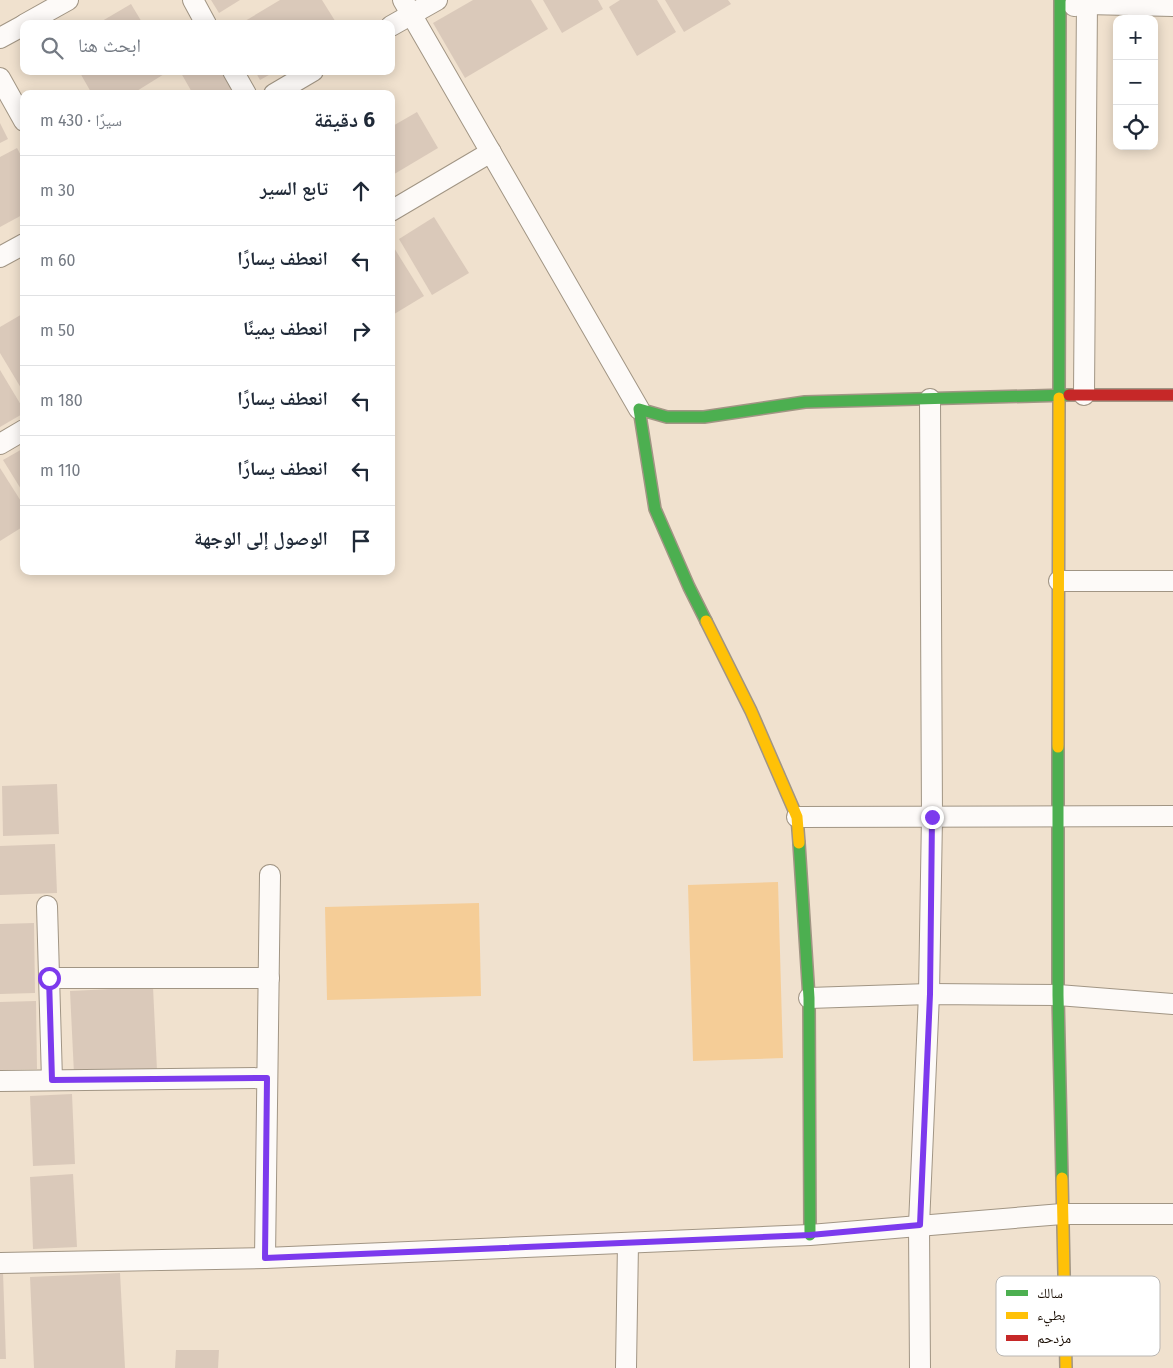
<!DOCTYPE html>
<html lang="ar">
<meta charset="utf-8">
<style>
:root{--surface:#fff;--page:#f2f2f3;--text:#1f2937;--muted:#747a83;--line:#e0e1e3}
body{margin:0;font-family:"Fira Sans","Noto Naskh Arabic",sans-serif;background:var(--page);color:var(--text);direction:rtl}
.controls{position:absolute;right:15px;top:15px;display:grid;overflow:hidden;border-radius:10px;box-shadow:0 2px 12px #0003}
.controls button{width:45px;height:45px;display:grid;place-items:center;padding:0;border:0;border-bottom:1px solid var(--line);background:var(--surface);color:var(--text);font:25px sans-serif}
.stop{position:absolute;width:15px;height:15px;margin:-11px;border:4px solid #7c3aed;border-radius:50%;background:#fff}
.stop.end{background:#7c3aed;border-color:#fff;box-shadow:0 1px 5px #0008}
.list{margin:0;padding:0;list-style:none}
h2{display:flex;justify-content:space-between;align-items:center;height:65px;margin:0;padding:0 20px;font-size:21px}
h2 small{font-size:16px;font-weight:400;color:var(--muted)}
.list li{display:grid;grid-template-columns:32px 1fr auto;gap:15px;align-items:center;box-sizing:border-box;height:70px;padding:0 20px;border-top:1px solid var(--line)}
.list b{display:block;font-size:19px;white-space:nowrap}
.list em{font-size:16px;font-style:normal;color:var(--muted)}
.icon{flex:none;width:28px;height:28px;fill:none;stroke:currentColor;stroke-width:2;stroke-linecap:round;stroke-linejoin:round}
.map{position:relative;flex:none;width:1173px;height:1368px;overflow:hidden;direction:ltr}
.search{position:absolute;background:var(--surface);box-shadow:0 2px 12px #0003;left:20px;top:20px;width:375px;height:55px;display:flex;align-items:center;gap:12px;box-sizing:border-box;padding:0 18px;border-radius:10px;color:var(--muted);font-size:19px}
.panel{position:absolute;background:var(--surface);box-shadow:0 2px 12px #0003;left:20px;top:90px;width:375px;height:485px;border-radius:10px;direction:rtl}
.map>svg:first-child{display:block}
.green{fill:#f5cd97}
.building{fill:#dac9ba}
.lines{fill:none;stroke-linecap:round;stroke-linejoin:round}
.street-casing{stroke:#a19584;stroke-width:22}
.fast-casing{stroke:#a19584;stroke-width:14}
.slow-casing{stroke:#a19584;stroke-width:14}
.jam-casing{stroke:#a19584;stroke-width:14}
.street{stroke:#fdfaf8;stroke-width:20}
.fast{stroke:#4caf50;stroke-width:11}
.slow{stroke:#ffc107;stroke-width:11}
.jam{stroke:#c62828;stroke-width:11}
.route{stroke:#7c3aed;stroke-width:6}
.key{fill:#fff;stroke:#b9b6b2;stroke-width:1}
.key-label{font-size:14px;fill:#170b00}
</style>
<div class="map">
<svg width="1173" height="1368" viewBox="0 0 1173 1368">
<rect width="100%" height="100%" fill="#f0e1ce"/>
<g class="green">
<path d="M778,882L783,1058L693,1061L688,885Z"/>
<path d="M479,903L481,996L327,1000L325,907Z"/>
</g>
<g class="building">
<path d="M211,0H240L219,13Z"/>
<path d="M280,0H322L337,24H240Z"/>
<path d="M473,0H531L548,29L465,78L433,23Z"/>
<path d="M543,0H598L603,9L562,33Z"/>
<path d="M620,0H657L676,32L637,56L609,7Z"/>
<path d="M665,0H728L731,4L684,32Z"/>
<path d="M131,4L143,24H97Z"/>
<path d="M79,71H169L132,94H92Z"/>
<path d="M184,71H228L237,86L225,94H193L181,73Z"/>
<path d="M255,71H276L260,80Z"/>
<path d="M417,112L438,148L391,176V127Z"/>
<path d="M0,123L8,139L0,143Z"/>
<path d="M17,148L24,161V214L0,227V157Z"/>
<path d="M434,217L469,273L432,295L399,239Z"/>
<path d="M391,243L424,296L391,316Z"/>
<path d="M24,313V393L0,353V327Z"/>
<path d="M0,370L24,410V413L0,427Z"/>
<path d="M24,448V494L3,460Z"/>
<path d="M0,468L24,506V526L0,541Z"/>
<path d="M57,784L59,834L3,836L2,786Z"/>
<path d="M55,844L57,893L0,895V846Z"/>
<path d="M34,923L35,993L0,994V924Z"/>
<path d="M153,987L157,1070L74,1074L70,991Z"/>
<path d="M36,1001L37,1069L0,1070V1002Z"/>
<path d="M72,1094L75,1164L33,1166L30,1096Z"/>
<path d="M73,1174L77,1247L33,1249L30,1177Z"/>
<path d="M0,1272H3L6,1359H0Z"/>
<path d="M120,1273L125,1368H34L30,1277Z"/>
<path d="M176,1350H219L218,1368H175Z"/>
</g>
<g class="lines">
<g class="street-casing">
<g id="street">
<path d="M193,0L206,24"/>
<path d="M403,0L639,409"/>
<path d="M1074,6L1087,4L1173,6"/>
<path d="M25,24L68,0"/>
<path d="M391,26L437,0"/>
<path d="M0,38L24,25"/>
<path d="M233,71L246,94"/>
<path d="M0,78L24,121"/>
<path d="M274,94L313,71"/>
<path d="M391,211L491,152"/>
<path d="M0,257L24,244"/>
<path d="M1084,395L1087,0"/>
<path d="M0,444L24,430"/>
<path d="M1059,581H1173"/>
<path d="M797,817L1173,816"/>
<path d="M47,906L52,1080"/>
<path d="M49,978H269"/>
<path d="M809,998L929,994L1058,995L1173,1004"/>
<path d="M0,1081L267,1078"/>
<path d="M265,1258L270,875"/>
<path d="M0,1263L265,1258L810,1235L1062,1214H1173"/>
<path d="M626,1368L628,1243"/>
<path d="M920,1368L919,1225L929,994L932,817L930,399"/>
</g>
</g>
<g class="fast-casing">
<g id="fast">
<path d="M1059,398L1060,0"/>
<path d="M706,621L689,587L655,509L639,409L667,417H704L805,402L1069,395"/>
<path d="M1058,747V995L1062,1178"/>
<path d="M799,843L809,998L810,1235"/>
</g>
</g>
<g class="slow-casing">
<g id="slow">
<path d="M706,621L751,711L797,817L799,843"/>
<path d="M1058,747L1059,398"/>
<path d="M1062,1178L1066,1368"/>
</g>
</g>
<g class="jam-casing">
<path id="jam" d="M1069,395H1173"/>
</g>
<use href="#street" class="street"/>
<use href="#fast" class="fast"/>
<use href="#slow" class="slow"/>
<use href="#jam" class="jam"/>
</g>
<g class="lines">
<path class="route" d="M49,978L52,1080L267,1078L265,1258L810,1235L920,1225L930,994L932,817"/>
</g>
<rect x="996" y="1276" width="164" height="80" rx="8" class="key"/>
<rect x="1006" y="1290" width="22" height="6" fill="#4caf50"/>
<rect x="1006" y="1312" width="22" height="7" fill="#ffc107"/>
<rect x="1006" y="1335" width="22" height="6" fill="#c62828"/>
<g class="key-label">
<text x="1037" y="1298">سالك</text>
<text x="1037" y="1320">بطيء</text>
<text x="1037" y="1343">مزدحم</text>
</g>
</svg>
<div class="controls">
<button>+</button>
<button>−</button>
<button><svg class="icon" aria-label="locate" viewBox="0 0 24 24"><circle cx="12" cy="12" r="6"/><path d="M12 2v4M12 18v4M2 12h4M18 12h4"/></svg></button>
</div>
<div class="stop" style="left:49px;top:978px"></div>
<div class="stop end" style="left:932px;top:817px"></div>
<div class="search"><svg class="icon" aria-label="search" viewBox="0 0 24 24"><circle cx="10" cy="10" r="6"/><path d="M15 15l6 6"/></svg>ابحث هنا</div>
<section class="panel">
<h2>6 دقيقة<small>سيرًا · 430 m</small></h2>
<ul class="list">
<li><svg class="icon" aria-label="ahead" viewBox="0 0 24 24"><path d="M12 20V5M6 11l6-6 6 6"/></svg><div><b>تابع السير</b></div><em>30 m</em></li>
<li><svg class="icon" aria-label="left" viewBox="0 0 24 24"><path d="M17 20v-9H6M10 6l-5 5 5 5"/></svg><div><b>انعطف يسارًا</b></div><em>60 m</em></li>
<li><svg class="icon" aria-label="right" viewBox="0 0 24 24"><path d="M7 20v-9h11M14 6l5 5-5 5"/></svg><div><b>انعطف يمينًا</b></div><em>50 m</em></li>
<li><svg class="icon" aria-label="left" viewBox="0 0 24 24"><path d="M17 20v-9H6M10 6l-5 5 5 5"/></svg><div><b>انعطف يسارًا</b></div><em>180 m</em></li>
<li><svg class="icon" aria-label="left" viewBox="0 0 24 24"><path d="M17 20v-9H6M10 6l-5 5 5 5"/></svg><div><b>انعطف يسارًا</b></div><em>110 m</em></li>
<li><svg class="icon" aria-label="arrive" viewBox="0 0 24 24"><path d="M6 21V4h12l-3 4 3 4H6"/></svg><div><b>الوصول إلى الوجهة</b></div></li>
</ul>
</section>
</div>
